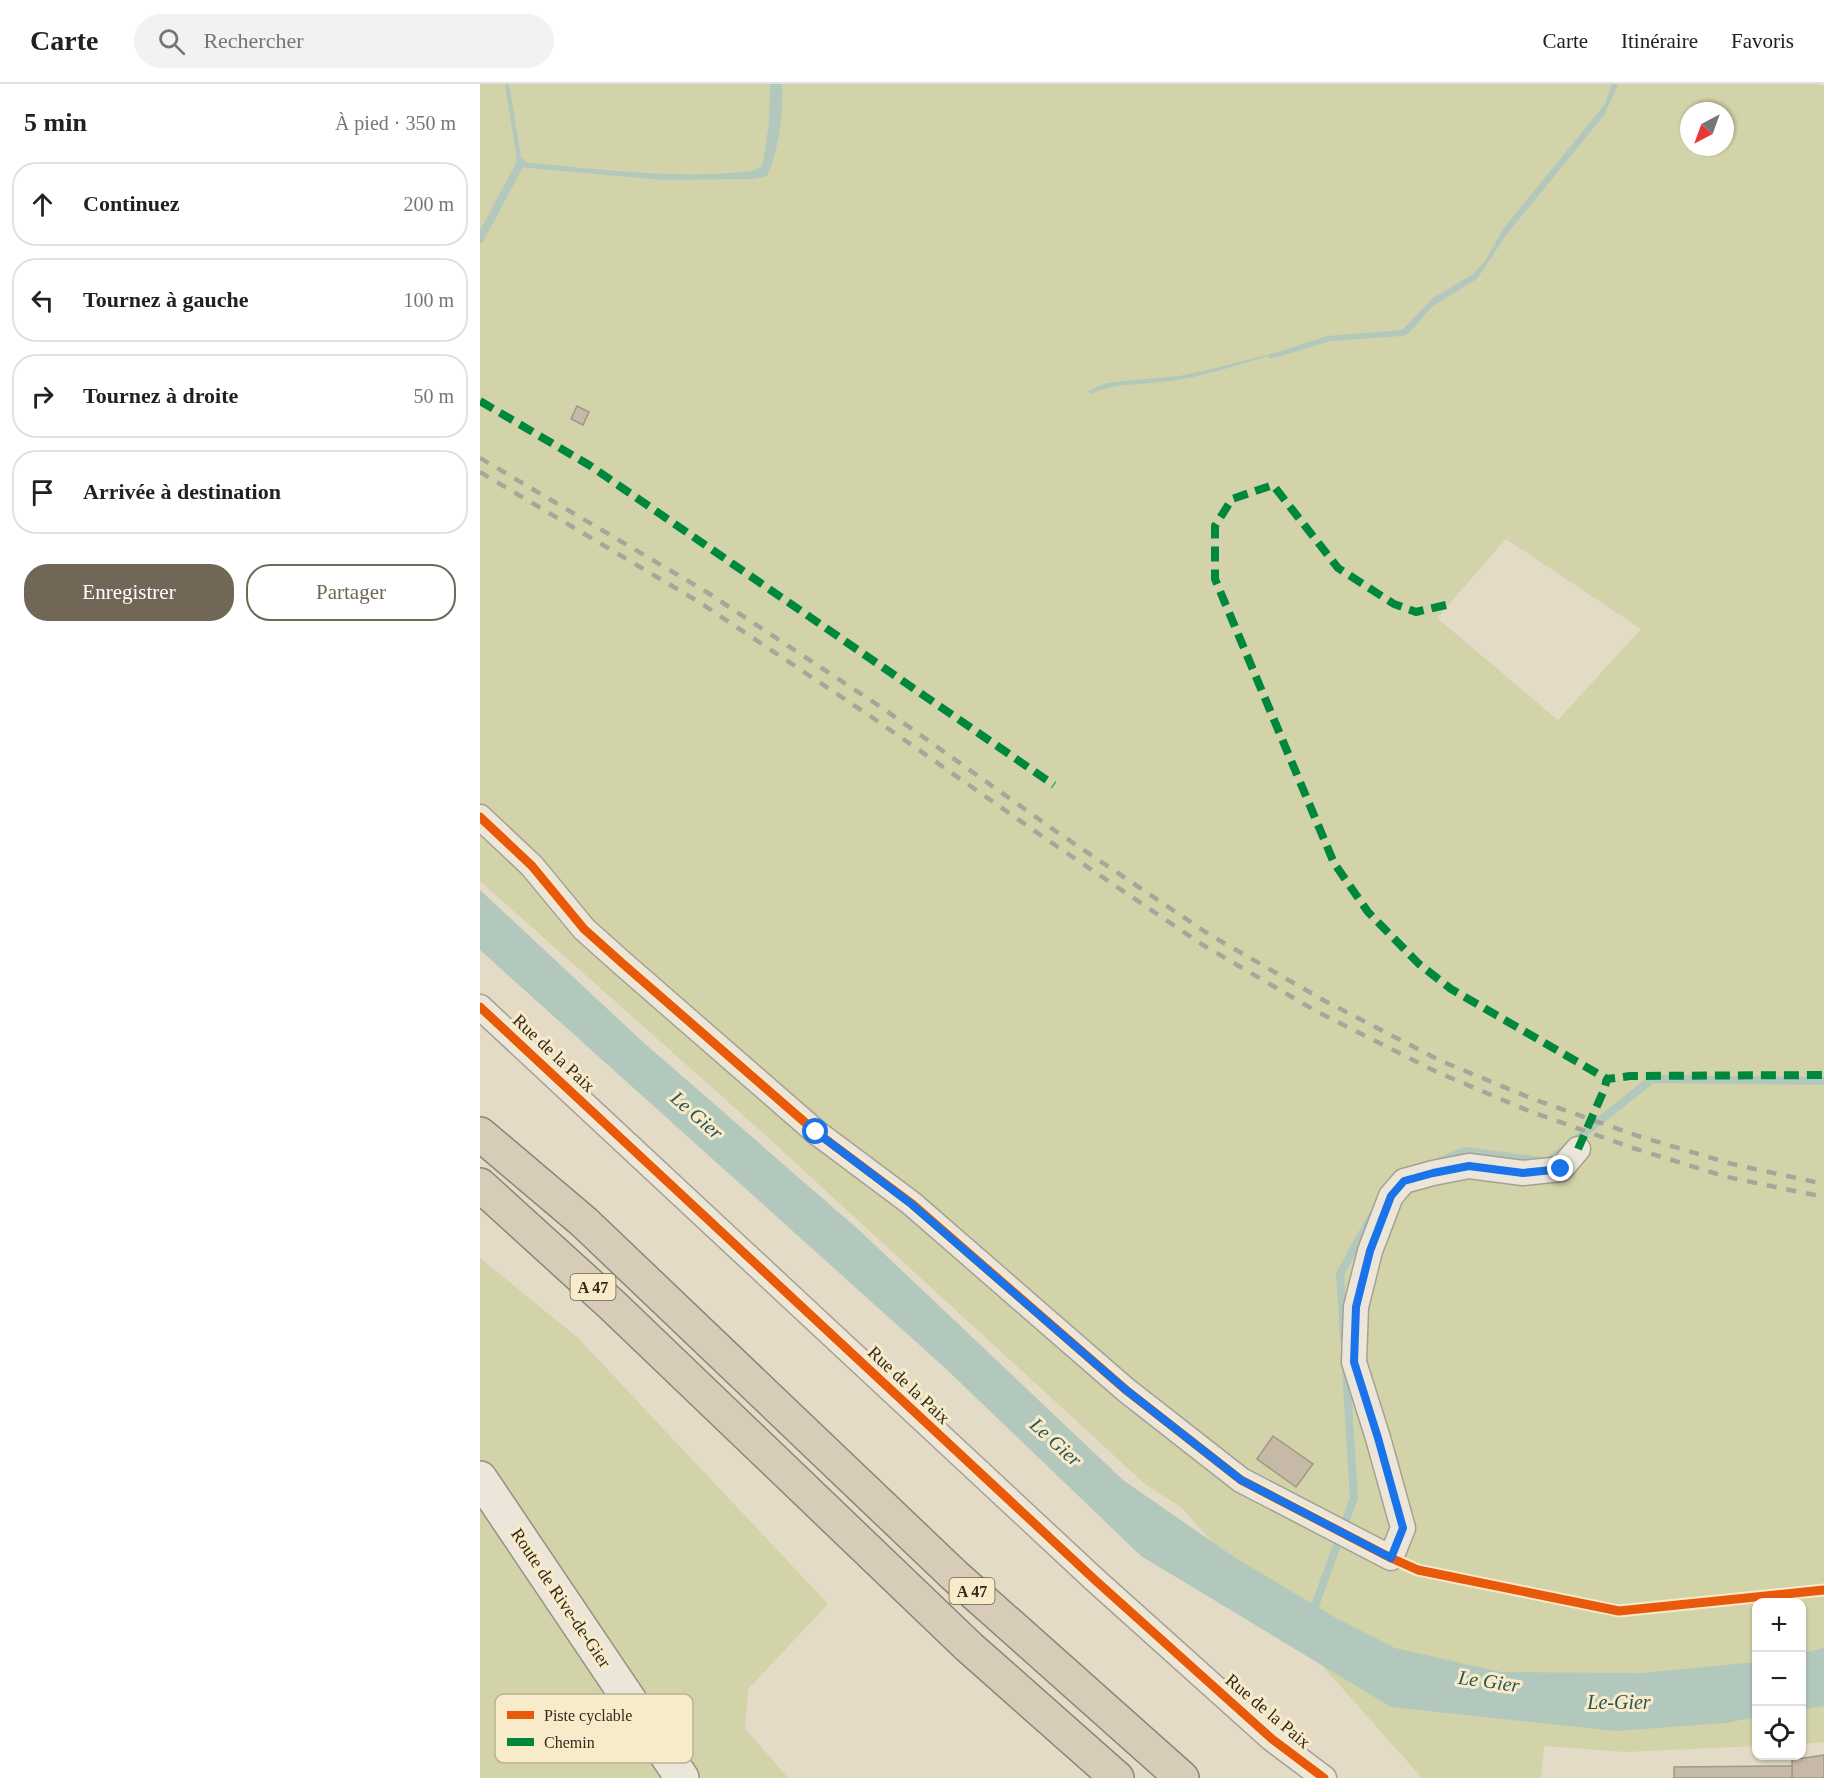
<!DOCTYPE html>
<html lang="fr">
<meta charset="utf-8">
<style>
:root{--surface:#fff;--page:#f2f2f2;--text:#202124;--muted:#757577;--line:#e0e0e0;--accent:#726756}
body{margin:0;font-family:"Times New Roman",serif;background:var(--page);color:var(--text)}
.controls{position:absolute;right:18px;bottom:18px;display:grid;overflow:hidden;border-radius:12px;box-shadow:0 2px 4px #0004}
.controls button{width:54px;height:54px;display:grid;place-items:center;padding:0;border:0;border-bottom:2px solid var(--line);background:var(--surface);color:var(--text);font:30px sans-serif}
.compass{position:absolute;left:1200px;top:18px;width:54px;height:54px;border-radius:50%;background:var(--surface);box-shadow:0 2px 4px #0004;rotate:221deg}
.stop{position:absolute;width:18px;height:18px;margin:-14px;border:4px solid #1a73e8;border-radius:50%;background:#fff}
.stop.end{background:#1a73e8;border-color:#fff;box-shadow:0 2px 6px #0008}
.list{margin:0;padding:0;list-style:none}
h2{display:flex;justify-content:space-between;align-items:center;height:78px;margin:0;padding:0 24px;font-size:26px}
h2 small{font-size:20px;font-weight:400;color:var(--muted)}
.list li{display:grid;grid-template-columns:39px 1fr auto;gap:18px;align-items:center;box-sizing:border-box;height:84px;margin:0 12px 12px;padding:0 12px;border:2px solid var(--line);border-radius:24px}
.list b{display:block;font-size:22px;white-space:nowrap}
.list em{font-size:20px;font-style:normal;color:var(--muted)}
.actions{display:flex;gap:12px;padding:18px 24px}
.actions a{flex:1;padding:14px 0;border:2px solid var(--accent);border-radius:24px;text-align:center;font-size:21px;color:var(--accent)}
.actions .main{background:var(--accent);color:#fff}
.icon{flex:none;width:33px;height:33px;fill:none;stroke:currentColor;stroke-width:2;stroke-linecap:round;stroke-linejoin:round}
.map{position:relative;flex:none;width:1344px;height:1694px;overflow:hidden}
header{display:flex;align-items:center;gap:36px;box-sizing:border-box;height:84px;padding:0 30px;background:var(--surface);border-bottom:2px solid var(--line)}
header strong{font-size:28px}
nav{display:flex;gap:33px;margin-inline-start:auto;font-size:21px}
.search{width:420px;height:54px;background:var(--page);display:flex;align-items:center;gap:15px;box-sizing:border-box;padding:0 21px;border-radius:33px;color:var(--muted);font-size:22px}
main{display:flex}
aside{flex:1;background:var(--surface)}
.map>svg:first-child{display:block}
.green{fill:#d2d3a8;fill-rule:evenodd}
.water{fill:#b3c8bc}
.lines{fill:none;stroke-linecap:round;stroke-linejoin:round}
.stream{stroke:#b3c8bc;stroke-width:8}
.building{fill:#c6b9a7;stroke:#a39686;stroke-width:1.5}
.minor-casing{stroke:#a7a091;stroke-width:27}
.secondary-casing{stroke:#978f81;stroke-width:36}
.motorway-casing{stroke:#8c8577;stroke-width:36}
.minor{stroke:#ebe6d9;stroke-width:24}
.secondary{stroke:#ebe6d9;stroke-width:33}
.motorway{stroke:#d6ccb8;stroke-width:33}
.rail{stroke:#a9a59a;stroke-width:4.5;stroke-dasharray:10 10;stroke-linecap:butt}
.quiet{stroke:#00873e;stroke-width:8;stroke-dasharray:15 8;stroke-linecap:butt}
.cycleway-casing{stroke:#f7ebca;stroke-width:13}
.cycleway{stroke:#e8590c;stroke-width:9}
.route{stroke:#1a73e8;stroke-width:8}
.labels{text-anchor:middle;stroke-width:6;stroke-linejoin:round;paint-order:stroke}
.shield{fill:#f7ebca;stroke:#6f624f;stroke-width:1.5}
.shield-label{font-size:16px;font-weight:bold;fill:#35281a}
.street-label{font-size:18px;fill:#35281a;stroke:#f7ebca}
.water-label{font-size:20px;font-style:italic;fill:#285554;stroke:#f7ebca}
.key{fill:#f7ebca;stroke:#bdb095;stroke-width:1.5}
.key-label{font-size:16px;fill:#35281a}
</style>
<header>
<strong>Carte</strong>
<div class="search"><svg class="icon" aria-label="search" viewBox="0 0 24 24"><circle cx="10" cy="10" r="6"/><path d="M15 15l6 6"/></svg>Rechercher</div>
<nav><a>Carte</a><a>Itinéraire</a><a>Favoris</a></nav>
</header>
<main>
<aside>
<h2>5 min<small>À pied · 350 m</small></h2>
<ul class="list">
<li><svg class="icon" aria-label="ahead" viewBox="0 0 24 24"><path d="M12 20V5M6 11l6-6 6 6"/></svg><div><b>Continuez</b></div><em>200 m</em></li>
<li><svg class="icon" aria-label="left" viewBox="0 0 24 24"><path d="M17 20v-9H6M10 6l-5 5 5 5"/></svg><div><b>Tournez à gauche</b></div><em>100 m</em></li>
<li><svg class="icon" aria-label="right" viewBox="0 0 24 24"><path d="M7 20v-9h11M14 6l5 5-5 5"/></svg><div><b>Tournez à droite</b></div><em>50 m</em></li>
<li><svg class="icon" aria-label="arrive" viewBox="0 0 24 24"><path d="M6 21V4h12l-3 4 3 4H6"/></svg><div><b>Arrivée à destination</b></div></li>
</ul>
<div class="actions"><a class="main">Enregistrer</a><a>Partager</a></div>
</aside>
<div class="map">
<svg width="1344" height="1694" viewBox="0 0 1344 1694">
<rect width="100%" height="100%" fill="#e3dbc6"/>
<g class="green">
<path d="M0,0H1337L1344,2V1658L1322,1660V1518H1276V1662L1146,1668L1064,1662L1061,1694H942L701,1423L666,1401L283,1049L0,797ZM1209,27H1245V63H1209ZM1026,455L1161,545L1078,636L957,534Z"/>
<path d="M0,1174L98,1254L348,1520L268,1605L265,1644L308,1694H0Z"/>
</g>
<g class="water">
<path d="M25,0H29L42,78C118,85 197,96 273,87L280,83L283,78L289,39L290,0H302C304,25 298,71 287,92L273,95L183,96L38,83Z"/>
<path d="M1132,0H1138L1125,30L1027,150L997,195L953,222L929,249L922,252L851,257L790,275L788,272C758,281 728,291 697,296C668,301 637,298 610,310L608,307L623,300L634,298L699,292L736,284L798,268L847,252L922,246L953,214L993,190L1005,177L1023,145L1125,20Z"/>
<path d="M0,806L164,959L379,1146L643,1396L754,1473L856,1534L915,1564L1021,1588L1162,1589L1276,1578V1633L1246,1639L1136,1647L911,1623L661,1472L465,1284L0,866Z"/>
<path d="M1344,1564V1622L1322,1626V1569Z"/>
</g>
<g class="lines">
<g class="stream">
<path d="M0,155L41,78"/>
<path d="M960,1077L985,1067L1068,1078L1172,995L1344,997"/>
<path d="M864,1255L860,1190L892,1132"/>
<path d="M832,1530L874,1414L866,1285"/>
</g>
</g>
<g class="building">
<path d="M97,322L109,328L103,341L91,335Z"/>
<path d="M793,1352L833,1380L816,1403L777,1375Z"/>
<path d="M1344,1671V1694H1312V1676Z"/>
<path d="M1312,1682V1694H1194V1683Z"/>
</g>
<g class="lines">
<g class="minor-casing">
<g id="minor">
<path d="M0,733L52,782L104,845L142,879L336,1048L431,1119L646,1306L761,1396L911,1474L923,1444L898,1354L874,1278L876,1223L890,1167L911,1112L924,1097L953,1089L989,1082L1043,1089L1081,1085L1098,1065"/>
<path d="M0,923L615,1496L792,1655L844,1694"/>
</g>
</g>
<g class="secondary-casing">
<path id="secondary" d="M0,1394L202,1694"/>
</g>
<g class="motorway-casing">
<g id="motorway">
<path d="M0,1050L104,1138L474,1491L702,1694"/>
<path d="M0,1101L132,1221L489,1563L637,1694"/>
</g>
</g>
<use href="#minor" class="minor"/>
<use href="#secondary" class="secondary"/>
<use href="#motorway" class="motorway"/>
<g class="rail">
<path d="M0,374L225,507L401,623L577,748L730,851L845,917L961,977L1053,1015L1158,1052L1252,1080L1344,1100"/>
<path d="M0,388L219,518L393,634L572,759L723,861L836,927L957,988L1049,1027L1153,1064L1247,1093L1344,1113"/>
</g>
<g class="quiet">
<path d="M0,317L109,381L574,701"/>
<path d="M966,521L936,528L914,520L858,484L793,401L752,415L735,442V495L854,779L888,828L939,880L971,905L1127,995"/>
<path d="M1098,1065L1124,1006L1127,995L1150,992L1344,991"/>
</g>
<g class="cycleway-casing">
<g id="cycleway">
<path d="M0,733L52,782L104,845L142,879L336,1048L431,1119L646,1306L761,1396L911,1474L938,1486L1139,1527L1344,1506"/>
<path d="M0,923L615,1496L792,1655L844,1694"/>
</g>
</g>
<use href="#cycleway" class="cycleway"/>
</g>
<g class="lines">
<path class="route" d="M336,1048L430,1119L646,1306L761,1396L911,1474L923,1444L898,1354L874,1278L876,1223L890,1167L911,1112L924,1097L953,1089L989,1082L1043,1089L1081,1085"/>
</g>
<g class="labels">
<g class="shield">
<rect x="90.5" y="1190" width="45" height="26" rx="4.5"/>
<rect x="469.5" y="1494" width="45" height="26" rx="4.5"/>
</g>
<g class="shield-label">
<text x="113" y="1209">A 47</text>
<text x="492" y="1513">A 47</text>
</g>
<g class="street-label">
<text transform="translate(74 969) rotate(43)" y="6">Rue de la Paix</text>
<text transform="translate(429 1301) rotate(43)" y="6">Rue de la Paix</text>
<text transform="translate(81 1514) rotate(56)" y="6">Route de Rive-de-Gier</text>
<text transform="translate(788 1627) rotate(40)" y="6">Rue de la Paix</text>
</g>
<g class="water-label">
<text transform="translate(217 1031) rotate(41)" y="7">Le Gier</text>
<text transform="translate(576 1358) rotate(42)" y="7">Le Gier</text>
<text transform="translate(1009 1597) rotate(8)" y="7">Le Gier</text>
<text x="1139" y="1625">Le-Gier</text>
</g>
</g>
<rect x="15" y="1610" width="198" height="69" rx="9" class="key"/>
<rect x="27" y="1627" width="27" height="8" fill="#e8590c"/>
<rect x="27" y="1654" width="27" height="8" fill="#00873e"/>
<g class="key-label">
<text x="64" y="1637">Piste cyclable</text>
<text x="64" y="1664">Chemin</text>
</g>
</svg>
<div class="controls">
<button>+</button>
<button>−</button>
<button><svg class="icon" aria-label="locate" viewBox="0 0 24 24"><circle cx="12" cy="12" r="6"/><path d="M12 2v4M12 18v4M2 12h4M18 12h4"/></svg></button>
</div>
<svg class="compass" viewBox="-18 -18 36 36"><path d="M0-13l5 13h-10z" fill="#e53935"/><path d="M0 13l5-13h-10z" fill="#757577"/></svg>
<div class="stop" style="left:336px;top:1048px"></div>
<div class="stop end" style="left:1081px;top:1085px"></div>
</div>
</main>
